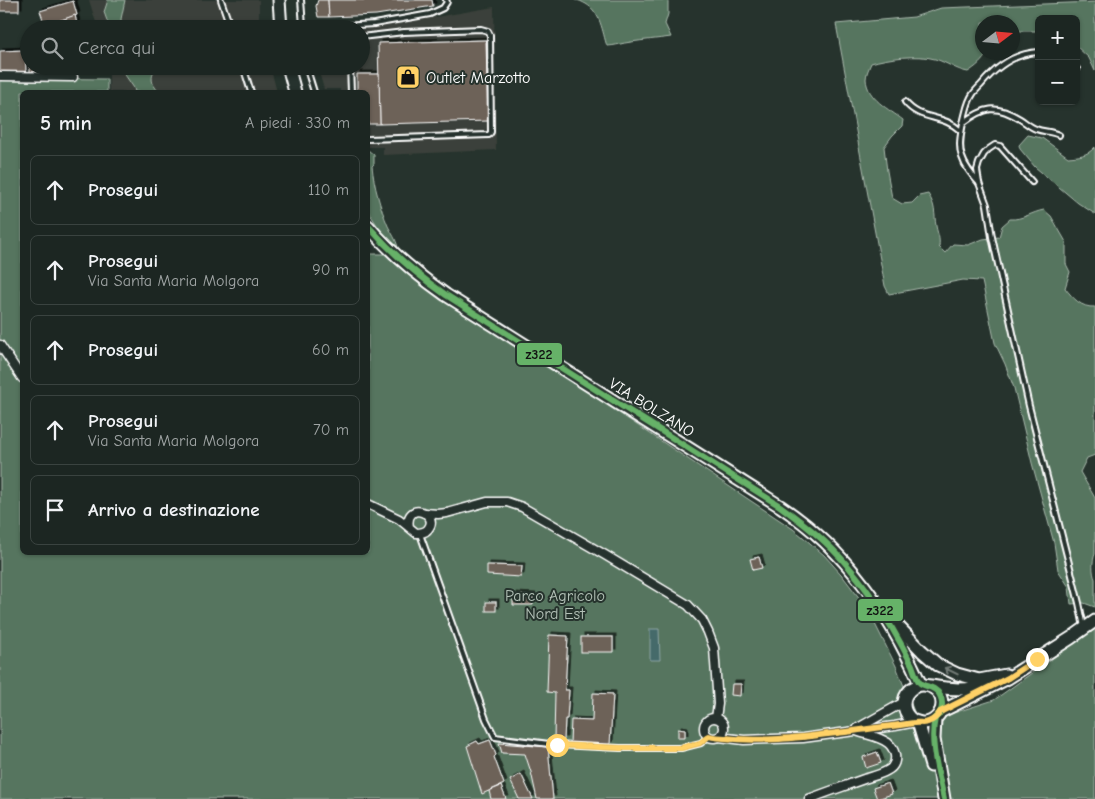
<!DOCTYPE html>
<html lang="it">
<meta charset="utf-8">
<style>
:root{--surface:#1c2622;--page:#29322f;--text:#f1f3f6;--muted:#a0a5a5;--line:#3a4340}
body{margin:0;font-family:"Comic Neue",sans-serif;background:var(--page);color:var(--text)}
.controls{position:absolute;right:15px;top:15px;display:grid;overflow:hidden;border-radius:8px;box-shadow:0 1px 4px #0004}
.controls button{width:45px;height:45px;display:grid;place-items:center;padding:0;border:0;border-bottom:1px solid var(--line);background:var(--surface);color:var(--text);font:25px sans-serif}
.compass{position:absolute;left:975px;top:15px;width:45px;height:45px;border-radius:50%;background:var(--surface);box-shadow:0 1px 4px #0004;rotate:74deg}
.stop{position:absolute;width:15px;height:15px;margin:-11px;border:4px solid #ffd166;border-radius:50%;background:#fff}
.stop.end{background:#ffd166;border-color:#fff;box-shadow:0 1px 5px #0008}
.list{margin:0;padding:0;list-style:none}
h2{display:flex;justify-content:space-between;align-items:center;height:65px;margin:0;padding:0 20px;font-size:21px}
h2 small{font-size:16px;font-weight:400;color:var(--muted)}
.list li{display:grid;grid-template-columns:32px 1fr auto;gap:15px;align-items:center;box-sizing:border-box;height:70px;margin:0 10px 10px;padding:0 10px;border:1px solid var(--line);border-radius:8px}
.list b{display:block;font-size:19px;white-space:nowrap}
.list p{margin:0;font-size:16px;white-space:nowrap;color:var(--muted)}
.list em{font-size:16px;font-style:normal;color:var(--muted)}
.icon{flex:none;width:28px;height:28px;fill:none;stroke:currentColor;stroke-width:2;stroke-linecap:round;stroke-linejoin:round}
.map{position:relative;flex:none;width:1095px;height:799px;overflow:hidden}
.search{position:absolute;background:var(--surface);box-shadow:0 1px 4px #0004;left:20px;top:20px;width:350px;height:55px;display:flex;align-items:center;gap:12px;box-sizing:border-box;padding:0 18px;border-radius:28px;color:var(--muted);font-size:19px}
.panel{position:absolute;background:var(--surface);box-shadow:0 1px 4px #0004;left:20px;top:90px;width:350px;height:465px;border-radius:8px}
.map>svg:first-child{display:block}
.built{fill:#3b413a}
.green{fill:#56755e;stroke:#aabaae}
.water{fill:#456a6a;stroke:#8fa6a6}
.building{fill:#6d6259;stroke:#fff;filter:url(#shadow)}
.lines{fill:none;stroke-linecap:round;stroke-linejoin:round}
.lane-casing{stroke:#fff;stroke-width:8}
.street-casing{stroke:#fff;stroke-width:11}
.secondary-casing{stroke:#fff;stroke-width:15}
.lane{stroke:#26332d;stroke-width:4}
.street{stroke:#26332d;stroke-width:8}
.secondary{stroke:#26332d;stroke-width:11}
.bus-1-casing{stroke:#26332d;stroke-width:10}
.bus-1{stroke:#66b268;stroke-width:6}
.oneway{stroke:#727a76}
.route{stroke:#ffd166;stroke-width:6}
.labels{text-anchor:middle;stroke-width:4;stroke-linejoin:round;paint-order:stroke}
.poi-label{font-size:16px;fill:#fff;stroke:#26332d;text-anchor:start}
.street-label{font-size:16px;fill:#fff;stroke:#26332d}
.park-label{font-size:16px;fill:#b3c1b7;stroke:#26332d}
.line-badge{stroke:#26332d;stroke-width:2}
.pale-badge-label{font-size:14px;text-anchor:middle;font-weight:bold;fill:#111}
</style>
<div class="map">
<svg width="1095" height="799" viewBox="0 0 1095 799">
<defs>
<filter id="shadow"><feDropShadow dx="3" dy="-3" stdDeviation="0" flood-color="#0009"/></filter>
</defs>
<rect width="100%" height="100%" fill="#26332d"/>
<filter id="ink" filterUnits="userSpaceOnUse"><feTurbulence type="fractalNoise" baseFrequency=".02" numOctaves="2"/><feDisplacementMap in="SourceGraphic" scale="10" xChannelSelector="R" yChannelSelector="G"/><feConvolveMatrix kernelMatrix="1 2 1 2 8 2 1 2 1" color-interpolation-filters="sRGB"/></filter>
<g filter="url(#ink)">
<g class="built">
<path d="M89,0H259V29H98Z"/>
<path d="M494,7L496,150L383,155V147H368V92H340V89H324L317,66H361V30Z"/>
<path d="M109,66H270L277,92H109Z"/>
</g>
<g class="green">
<path d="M108,0H125L121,19L122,29H110L104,12Z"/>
<path d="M575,0H668V14L665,24L671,37C657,39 644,40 631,42C622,43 615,46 607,46C602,31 601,13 586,4C582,2 579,0 575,0Z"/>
<path d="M1095,2V71L1089,58L1076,46V19H1039V31H1013L1012,22H982V52L987,53C983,61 976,67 968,72C956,70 946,62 935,59C918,54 887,58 871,63C869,68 866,74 866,79C867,99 889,109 903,120L902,126L892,136L884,147L887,171L892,198L902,204L912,203L919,196L928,194C936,206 934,213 936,226C938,236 940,237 939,247L945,253L953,244L968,245L983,239L999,237L1002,226L1010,219C1022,220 1032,212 1044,210L1051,216L1066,242V264L1070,272L1065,288C1073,298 1081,308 1095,307V455L1087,458L1080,472L1095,498V554C1092,561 1092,572 1095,579V607L1084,603L1071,604L1069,587L1058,570L1054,543L1032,463L1014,388L1005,364L995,343L982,281L963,280L889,294L885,286L836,24L914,17L941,8Z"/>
<path d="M119,66H155C151,79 150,82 159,92H135L134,88Z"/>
<path d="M0,78L107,79V92H22V552H368V254H387L476,320L598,399L793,529L803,537L824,555L841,574L867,608L896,666L919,724L994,700L1095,628V799H0Z"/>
<path d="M1028,135L1042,138L1068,157C1079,156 1087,156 1095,147V214L1078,203L1035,167L1020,149L1019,145Z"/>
<path d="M368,150L374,155V164L372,166C374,186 380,207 388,226C392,234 396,239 398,247L394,246L384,236L368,211Z"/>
</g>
<path class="water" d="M650,629H659L660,660H650Z"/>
<g class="building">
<rect x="0" y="0" width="19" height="11"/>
<path d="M318,0H328L329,17H318L316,6Z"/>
<path d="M328,0H432L433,6L376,15L329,17Z"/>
<path d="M73,1L77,15L45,25L40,11Z"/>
<path d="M75,15L78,29H61L59,21Z"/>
<path d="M486,40L488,121L380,124L378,43Z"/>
<path d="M25,50L26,73L0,74V51Z"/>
<path d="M30,66H54V72L30,73Z"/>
<rect x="59" y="66" width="26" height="6"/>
<path d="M357,74H379L380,124H368V92H357Z"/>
<path d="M759,557L762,568L753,570L750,559Z"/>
<path d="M487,565L522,566L521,577L487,575Z"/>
<path d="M513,595L533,596V605H513Z"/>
<rect x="486" y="602" width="10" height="9"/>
<path d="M549,635L568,636L565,690H569L567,719H565L564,740H554L555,693L547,692Z"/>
<rect x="581" y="637" width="32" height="15"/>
<path d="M732,684H741L740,696L731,695Z"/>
<path d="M593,693L613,694L610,745L570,743L571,720L592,721Z"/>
<path d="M678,729L685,730V738H678Z"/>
<path d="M490,740L496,755L494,757L504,784L482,794L467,746L477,741L479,744Z"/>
<path d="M499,743L548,747L553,799H537L531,772L525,754L502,753Z"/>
<path d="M877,752L881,763L866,768L863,757Z"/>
<path d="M521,774L533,799H519L510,780Z"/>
<path d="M888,783L892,794L877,799L873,788Z"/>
<path d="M501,786L506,799H491L489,791Z"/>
</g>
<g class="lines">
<g class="lane-casing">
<g id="lane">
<path d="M221,0L231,29"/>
<path d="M301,0L303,26L311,28L374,24L430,14L443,8L447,2L446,0"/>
<path d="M361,37L404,32L481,29L488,31L490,35L491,132L489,135L368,139"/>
<path d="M243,66L251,92"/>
<path d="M306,66L314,92"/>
<path d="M350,66L351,92"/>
<path d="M1076,68L1077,69"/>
<path d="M905,102C921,122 942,113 961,131"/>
<path d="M963,123C985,107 995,104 1020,119C1025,122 1030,127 1036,129C1044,132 1051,131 1059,135"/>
<path d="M1032,182L1000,146L995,145L989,149L984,154L979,163L977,170L979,183L987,205L992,237L1029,406L1079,603L1084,627"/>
<path d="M979,183C972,175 965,167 962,157C958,147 961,133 963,123C966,113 967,102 973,94C975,91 978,88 981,85C995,68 1015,53 1039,52"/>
<path d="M420,534L486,719L495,737L557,745L620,748H681L701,743L709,736"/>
</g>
</g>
<g class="street-casing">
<g id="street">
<path d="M0,76L73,77"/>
<path d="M0,345L22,378"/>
<path d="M368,504L399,519L416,533C421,533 425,533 428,529C441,513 404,500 409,527"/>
<path d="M425,513L438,514L447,513L487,502H507L522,507L605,555L688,605L702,620L708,632L714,648L718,704L716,718"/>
<circle cx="714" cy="728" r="10"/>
<path d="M858,728L904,702"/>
<path d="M719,737L744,740L803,738L855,731L895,726L916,722"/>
<path d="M809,799C827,792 845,786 864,779C871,777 887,773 892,767C898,760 895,749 888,743C880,737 868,735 859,732"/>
</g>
</g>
<g class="secondary-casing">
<g id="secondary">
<path d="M279,0L281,29"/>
<path d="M288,66L295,92"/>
<path d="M368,226C391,253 416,274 446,295L780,506C846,550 888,611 920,683L922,684"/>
<path d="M891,619L922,651L938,665L957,674L979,680L1006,675"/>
<circle cx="923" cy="704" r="19"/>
<path d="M931,686C949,689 967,691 985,685"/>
<path d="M940,712L1008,678L1071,638L1095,621"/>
<path d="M935,719L934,739L944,799"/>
<path d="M918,722L931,766"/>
</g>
</g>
<use href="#lane" class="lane"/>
<use href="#street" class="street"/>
<use href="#secondary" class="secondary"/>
<g class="bus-1-casing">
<path id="bus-1" d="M368,226C391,252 417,275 446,295L780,506C795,517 811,529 825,542C852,567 873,597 892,628C899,640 906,653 912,665C914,670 916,679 920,683C923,686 930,686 934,689C944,695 945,711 935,718C929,744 939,774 944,799"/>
</g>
<use href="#bus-1" class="bus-1"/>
</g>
<defs><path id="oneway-shaft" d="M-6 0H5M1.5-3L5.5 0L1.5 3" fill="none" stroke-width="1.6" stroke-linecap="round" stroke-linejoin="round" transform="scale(1.25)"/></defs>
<use class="oneway" href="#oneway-shaft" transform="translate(951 671) rotate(-154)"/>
</g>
<g class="lines" filter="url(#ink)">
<path class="route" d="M557,745L620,748H681L700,743L709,736C714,738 718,737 724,738C767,743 810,736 853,731C873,728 893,726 914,723C919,722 923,724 928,722C934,720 937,717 940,712L1008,678L1037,659"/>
</g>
<defs>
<g id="shop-square" transform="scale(1.25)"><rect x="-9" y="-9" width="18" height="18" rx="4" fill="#ffd166" stroke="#26332d"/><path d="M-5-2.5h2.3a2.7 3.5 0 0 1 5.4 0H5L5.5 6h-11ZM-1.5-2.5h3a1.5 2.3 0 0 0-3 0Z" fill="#111"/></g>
</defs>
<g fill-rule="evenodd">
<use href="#shop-square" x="408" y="77"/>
</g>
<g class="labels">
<g class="poi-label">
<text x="426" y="83">Outlet Marzotto</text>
</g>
<g class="street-label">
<text transform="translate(652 407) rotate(32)" y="6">VIA BOLZANO</text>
</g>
<g class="park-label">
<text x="555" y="601">Parco Agricolo<tspan x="555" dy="18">Nord Est</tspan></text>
</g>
</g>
<g class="line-badge">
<rect x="516" y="342" width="47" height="24" rx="5" fill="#66b268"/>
<rect x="857" y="598" width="47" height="24" rx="5" fill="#66b268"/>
</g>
<g class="pale-badge-label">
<text x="539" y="359">z322</text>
<text x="880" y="615">z322</text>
</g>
</svg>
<div class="controls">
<button>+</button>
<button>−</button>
</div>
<svg class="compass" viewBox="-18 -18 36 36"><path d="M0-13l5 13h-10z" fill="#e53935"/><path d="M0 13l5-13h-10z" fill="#a0a5a5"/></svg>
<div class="stop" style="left:557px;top:745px"></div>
<div class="stop end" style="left:1037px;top:659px"></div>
<div class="search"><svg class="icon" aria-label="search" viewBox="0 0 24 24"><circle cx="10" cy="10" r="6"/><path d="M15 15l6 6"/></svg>Cerca qui</div>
<section class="panel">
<h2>5 min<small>A piedi · 330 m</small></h2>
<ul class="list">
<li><svg class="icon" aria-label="ahead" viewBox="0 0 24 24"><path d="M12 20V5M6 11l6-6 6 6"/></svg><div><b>Prosegui</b></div><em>110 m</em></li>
<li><svg class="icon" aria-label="ahead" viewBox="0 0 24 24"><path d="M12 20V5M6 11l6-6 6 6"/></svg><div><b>Prosegui</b><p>Via Santa Maria Molgora</p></div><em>90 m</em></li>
<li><svg class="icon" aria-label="ahead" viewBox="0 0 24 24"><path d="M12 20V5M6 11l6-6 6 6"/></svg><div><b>Prosegui</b></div><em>60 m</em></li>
<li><svg class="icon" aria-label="ahead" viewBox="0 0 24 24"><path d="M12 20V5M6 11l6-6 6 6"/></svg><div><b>Prosegui</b><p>Via Santa Maria Molgora</p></div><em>70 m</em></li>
<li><svg class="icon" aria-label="arrive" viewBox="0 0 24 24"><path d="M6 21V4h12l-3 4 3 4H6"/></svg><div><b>Arrivo a destinazione</b></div></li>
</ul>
</section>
</div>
